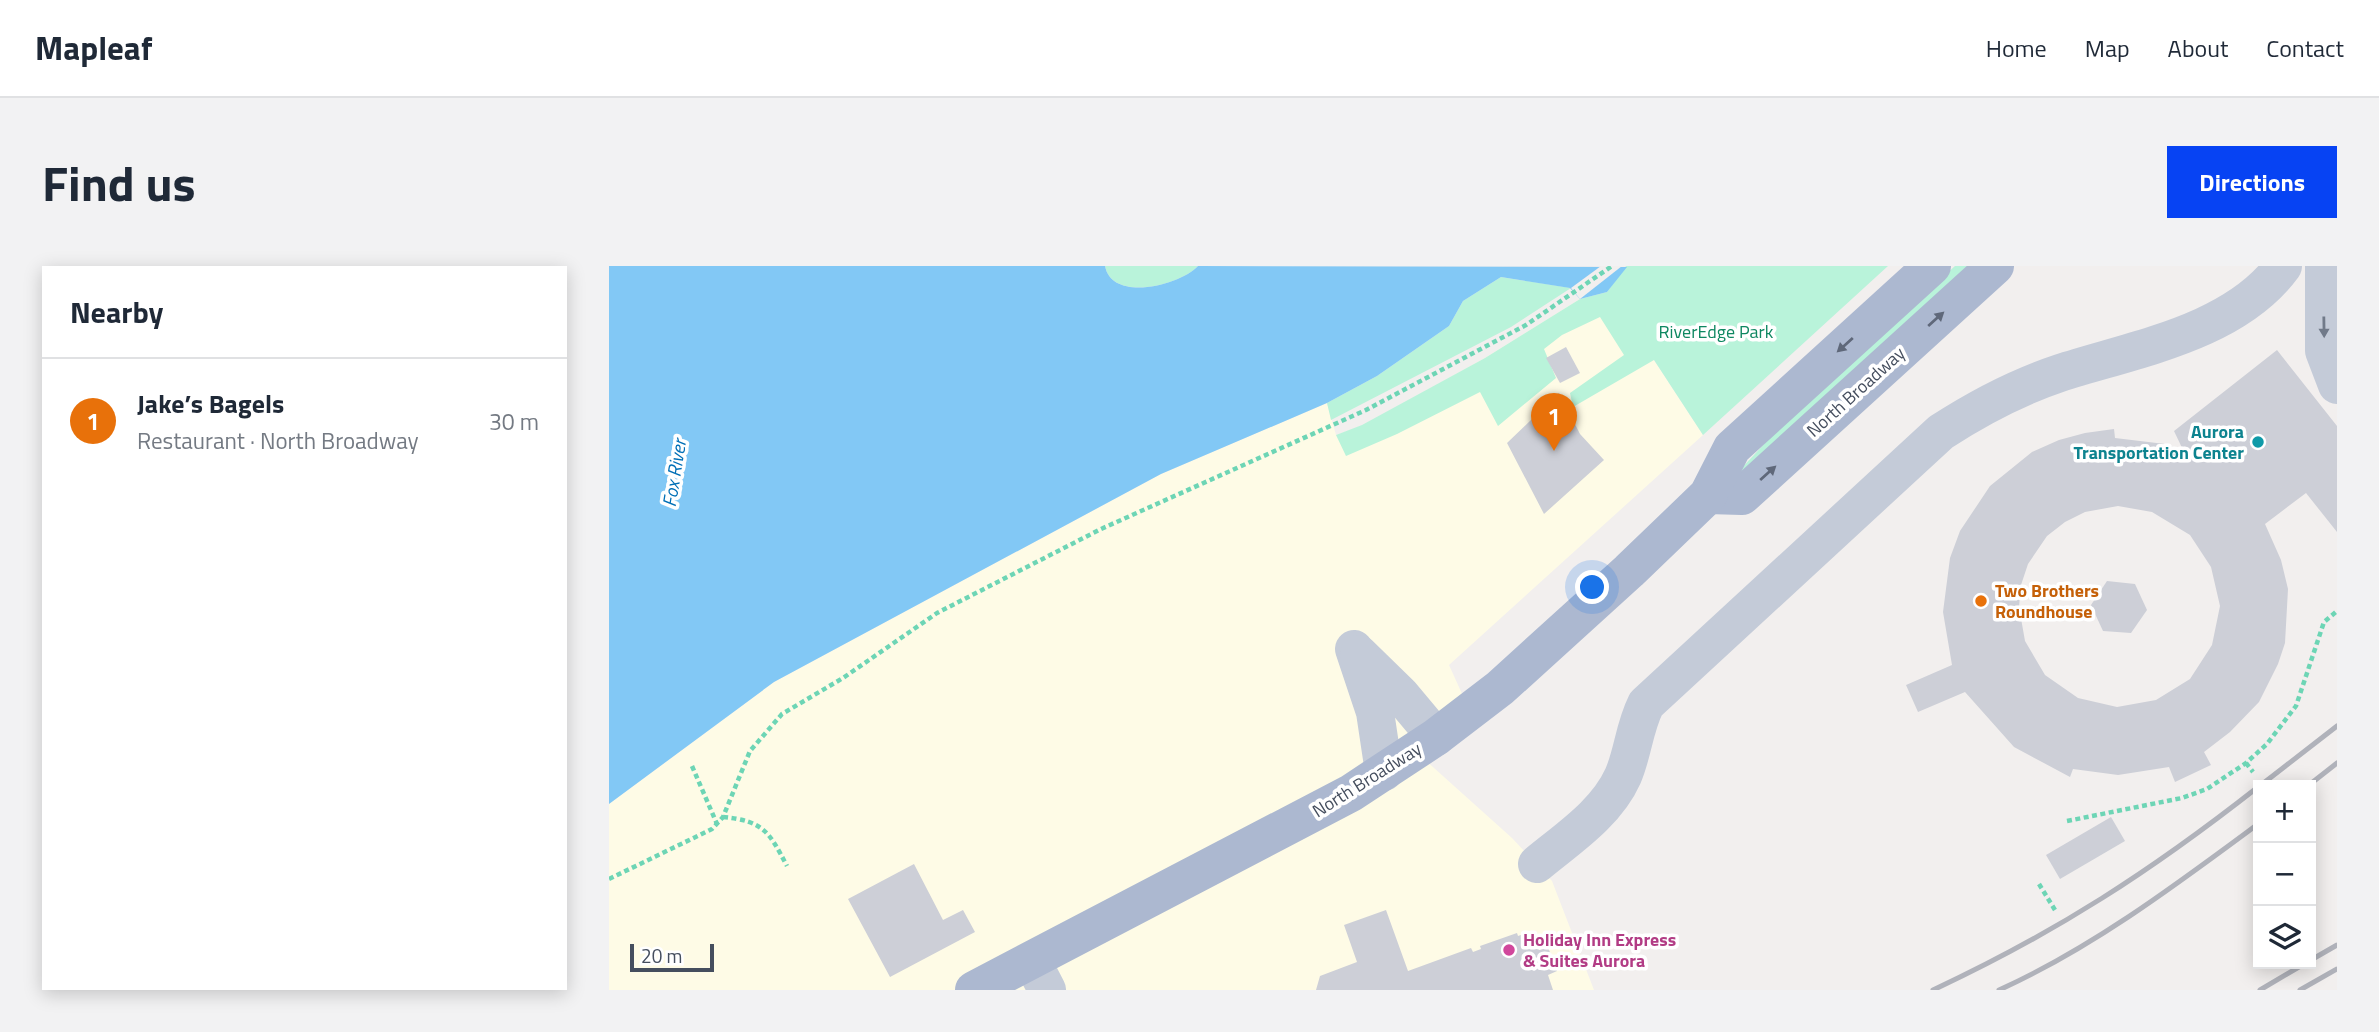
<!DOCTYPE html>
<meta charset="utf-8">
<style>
:root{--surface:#fff;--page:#f2f2f3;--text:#1f2937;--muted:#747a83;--line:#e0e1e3;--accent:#0743f3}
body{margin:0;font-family:"Titillium Web",sans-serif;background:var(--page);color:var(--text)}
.controls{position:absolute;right:21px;bottom:21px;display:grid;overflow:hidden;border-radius:0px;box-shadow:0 4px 18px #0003}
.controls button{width:63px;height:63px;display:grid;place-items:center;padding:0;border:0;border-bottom:2px solid var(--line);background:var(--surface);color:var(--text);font:35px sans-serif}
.scale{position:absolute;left:21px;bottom:18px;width:84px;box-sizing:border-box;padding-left:7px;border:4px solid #454e5e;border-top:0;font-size:19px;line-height:24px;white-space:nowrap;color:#454e5e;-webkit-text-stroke:5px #fff;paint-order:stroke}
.you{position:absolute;left:984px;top:322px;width:24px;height:24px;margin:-18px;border:5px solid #fff;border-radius:50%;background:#1a73e8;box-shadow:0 0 0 10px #1a73e833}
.badge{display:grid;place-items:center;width:46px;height:46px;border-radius:50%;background:var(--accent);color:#fff;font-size:23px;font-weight:700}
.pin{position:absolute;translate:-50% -58px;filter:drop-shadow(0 2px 4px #0008)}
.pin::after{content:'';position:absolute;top:37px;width:24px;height:21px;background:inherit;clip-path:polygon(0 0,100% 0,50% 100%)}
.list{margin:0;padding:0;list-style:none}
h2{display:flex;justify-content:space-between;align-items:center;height:91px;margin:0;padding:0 28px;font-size:30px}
h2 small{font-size:23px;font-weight:400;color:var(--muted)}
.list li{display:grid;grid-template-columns:46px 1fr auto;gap:21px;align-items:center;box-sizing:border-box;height:126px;padding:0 28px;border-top:2px solid var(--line)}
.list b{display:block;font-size:26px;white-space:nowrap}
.list p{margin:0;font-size:23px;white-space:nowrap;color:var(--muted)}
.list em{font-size:23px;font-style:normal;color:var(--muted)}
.icon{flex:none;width:38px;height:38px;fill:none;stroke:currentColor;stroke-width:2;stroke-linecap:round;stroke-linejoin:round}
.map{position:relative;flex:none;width:1728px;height:724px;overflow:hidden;border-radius:0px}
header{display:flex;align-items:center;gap:42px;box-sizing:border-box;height:98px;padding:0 35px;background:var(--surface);border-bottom:2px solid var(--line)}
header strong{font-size:33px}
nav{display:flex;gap:38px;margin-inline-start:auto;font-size:24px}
.intro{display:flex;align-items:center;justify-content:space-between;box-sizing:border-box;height:168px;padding:0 42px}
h1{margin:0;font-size:49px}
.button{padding:18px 32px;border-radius:0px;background:var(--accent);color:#fff;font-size:24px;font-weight:700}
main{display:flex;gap:42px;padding:0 42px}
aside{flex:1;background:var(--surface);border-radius:0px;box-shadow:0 4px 18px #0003}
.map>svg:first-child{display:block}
.commercial{fill:#fefbe6}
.green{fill:#b9f3da}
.water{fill:#82c8f5}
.pier{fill:#f2efee}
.building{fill:#cdcfd7;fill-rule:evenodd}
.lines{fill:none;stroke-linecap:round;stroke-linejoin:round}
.path{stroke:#6dd5b5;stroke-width:4.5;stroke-dasharray:5 3.5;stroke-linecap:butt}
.minor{stroke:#c4cbd8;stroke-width:38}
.major{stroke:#acb8d0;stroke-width:38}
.rail{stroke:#b0b2ba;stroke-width:5}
.oneway{fill:#5f687a}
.oneway2{fill:#717a89}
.culture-dot{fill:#0f9aa8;stroke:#fff;stroke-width:2.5}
.food-dot{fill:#e8710a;stroke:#fff;stroke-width:2.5}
.hotel-dot{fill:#d1479c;stroke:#fff;stroke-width:2.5}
.labels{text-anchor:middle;stroke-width:7;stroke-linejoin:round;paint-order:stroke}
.park-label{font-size:18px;fill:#0e8761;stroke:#fff}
.street-label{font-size:18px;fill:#454e5e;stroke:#fff}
.culture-label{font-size:18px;font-weight:bold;fill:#0d838f;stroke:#fff;text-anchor:end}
.food-label{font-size:18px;font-weight:bold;fill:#c56008;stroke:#fff;text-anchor:start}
.hotel-label{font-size:18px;font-weight:bold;fill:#b23c85;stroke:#fff;text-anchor:start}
.water-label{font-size:19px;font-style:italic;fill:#006fb6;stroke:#fff}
</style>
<header>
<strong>Mapleaf</strong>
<nav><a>Home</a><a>Map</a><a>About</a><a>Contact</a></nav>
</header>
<div class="intro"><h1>Find us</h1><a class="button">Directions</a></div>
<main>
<aside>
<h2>Nearby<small></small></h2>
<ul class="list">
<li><span class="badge" style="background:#e8710a">1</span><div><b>Jake’s Bagels</b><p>Restaurant · North Broadway</p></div><em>30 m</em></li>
</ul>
</aside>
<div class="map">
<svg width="1728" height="724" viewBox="0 0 1728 724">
<rect width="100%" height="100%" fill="#f2efee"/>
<path class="commercial" d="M971,33L1045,94L1094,169L840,399L859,441L805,484L903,572L943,615L985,724H0V538L165,416L552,208L718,137L727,169L753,160L876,92Z"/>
<g class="green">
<path d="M496,0H589C572,19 503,37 496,0Z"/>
<path d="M1017,0H1279L1094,169L1045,94L964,141L961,127L1015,89L991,51L953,69L935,83L947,112L889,160L871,126L788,168L737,190L727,169L753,159L876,92L971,33L998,26Z"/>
<path d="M1346,0H1362L1132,209L1130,205L1187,144Z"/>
<path d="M892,11L962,22L902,61L722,154L718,137L768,110L840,60L854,35Z"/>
</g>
<path class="water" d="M0,0H496C503,37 572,19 589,0L1018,1L998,26L971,33L961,22L892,11L854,35L840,60L768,110L718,137L552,208L165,416L0,538Z"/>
<path class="pier" d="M992,0H1013L971,33L962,22Z"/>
<g class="building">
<path d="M957,81L971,107L951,117L937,92Z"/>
<path d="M1668,84L1728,160V266L1697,227L1656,258L1672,294L1679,323L1676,377L1669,398L1650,436L1621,466L1595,486L1602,499L1566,516L1560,501L1509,509L1464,503L1461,511L1405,481L1356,426L1309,446L1297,419L1343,399L1334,346L1341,292L1351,265L1381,220L1423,186L1450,174L1476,167L1505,163L1506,172L1556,178L1575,186L1565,165ZM1509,240L1543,246L1581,269L1602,301L1611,340L1603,379L1581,413L1547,434L1508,441L1469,432L1436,409L1416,375L1410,341L1412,319L1419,298L1438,270L1456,256L1476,246Z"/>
<path d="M950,127L971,168L995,194L935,248L898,177Z"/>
<path d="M1498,315L1526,318L1538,344L1522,367L1494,365L1482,339Z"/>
<path d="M1502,551L1516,575L1451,613L1437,589Z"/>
<path d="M305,598L334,654L354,644L366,666L281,711L239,633Z"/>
<path d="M777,644L799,705L862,682L864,686L872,683L871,680L908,667L909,670L923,665L930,684L939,681L948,705L939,709L944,724H707L711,710L748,696L735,659Z"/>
</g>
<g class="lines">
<g class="path">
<path d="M1637,497L1644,506"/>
<path d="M83,500L108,558"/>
<path d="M114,551C155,555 160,566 178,600"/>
<path d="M1458,555L1573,532L1598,523L1637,497L1658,478L1687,440L1715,356L1728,345"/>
<path d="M0,613L103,563L114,551L141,485L173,448L234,412L328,347L492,263L757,144L917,59L1003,0"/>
<path d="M1430,618L1446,644"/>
</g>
<g class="minor">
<path d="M1715,0V85L1728,119"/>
<path d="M745,383L766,446L775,506"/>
<path d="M750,388L791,428L827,471"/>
<path d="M928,598C958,573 997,548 1014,510C1024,487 1025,462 1037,438L1332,166C1369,142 1409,121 1451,107C1525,83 1625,67 1674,0"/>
<path d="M423,695L438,724"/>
</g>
<g class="major">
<path d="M1099,229L1133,230L1386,0"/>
<path d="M365,724L742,527L827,471L891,422L1020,305L1099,229L1123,182L1323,0"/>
</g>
<g class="rail">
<path d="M1652,519L1728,460"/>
<path d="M1700,519L1728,497"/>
<path d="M1702,694L1728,679"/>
<path d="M1324,724C1448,666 1542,605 1649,521"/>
<path d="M1390,724C1483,682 1568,618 1649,558"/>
<path d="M1651,724L1695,698"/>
<path d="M1691,724L1728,703"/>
</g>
</g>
<defs><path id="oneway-solid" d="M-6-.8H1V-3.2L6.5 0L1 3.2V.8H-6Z" transform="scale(1.75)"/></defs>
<g class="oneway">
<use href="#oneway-solid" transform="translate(1327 53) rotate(-42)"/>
<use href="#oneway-solid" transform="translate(1236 79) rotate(138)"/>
<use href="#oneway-solid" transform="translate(1159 207) rotate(-42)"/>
</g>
<use class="oneway2" href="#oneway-solid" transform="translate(1715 61) rotate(89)"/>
<circle class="culture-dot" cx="1649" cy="176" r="7"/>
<circle class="food-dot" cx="1372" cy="335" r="7"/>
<circle class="hotel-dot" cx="900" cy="684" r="7"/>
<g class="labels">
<g class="park-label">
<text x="1107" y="72">RiverEdge Park</text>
</g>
<g class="street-label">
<text transform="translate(1247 126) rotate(-42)" y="6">North Broadway</text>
<text transform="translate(758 514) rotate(-32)" y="6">North Broadway</text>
</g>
<g class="culture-label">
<text x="1635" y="172">Aurora<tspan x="1635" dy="21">Transportation Center</tspan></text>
</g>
<g class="food-label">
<text x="1386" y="331">Two Brothers<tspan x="1386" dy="21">Roundhouse</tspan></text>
</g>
<g class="hotel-label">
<text x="914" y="680">Holiday Inn Express<tspan x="914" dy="21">&amp; Suites Aurora</tspan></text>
</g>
<g class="water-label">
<text transform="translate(65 207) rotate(-81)" y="7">Fox River</text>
</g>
</g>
</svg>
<div class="controls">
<button>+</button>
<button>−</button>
<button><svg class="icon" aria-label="layers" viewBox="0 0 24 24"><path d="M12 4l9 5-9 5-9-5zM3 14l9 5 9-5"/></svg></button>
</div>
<div class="scale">20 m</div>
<div class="you"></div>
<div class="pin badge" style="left:945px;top:185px;background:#e8710a">1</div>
</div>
</main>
